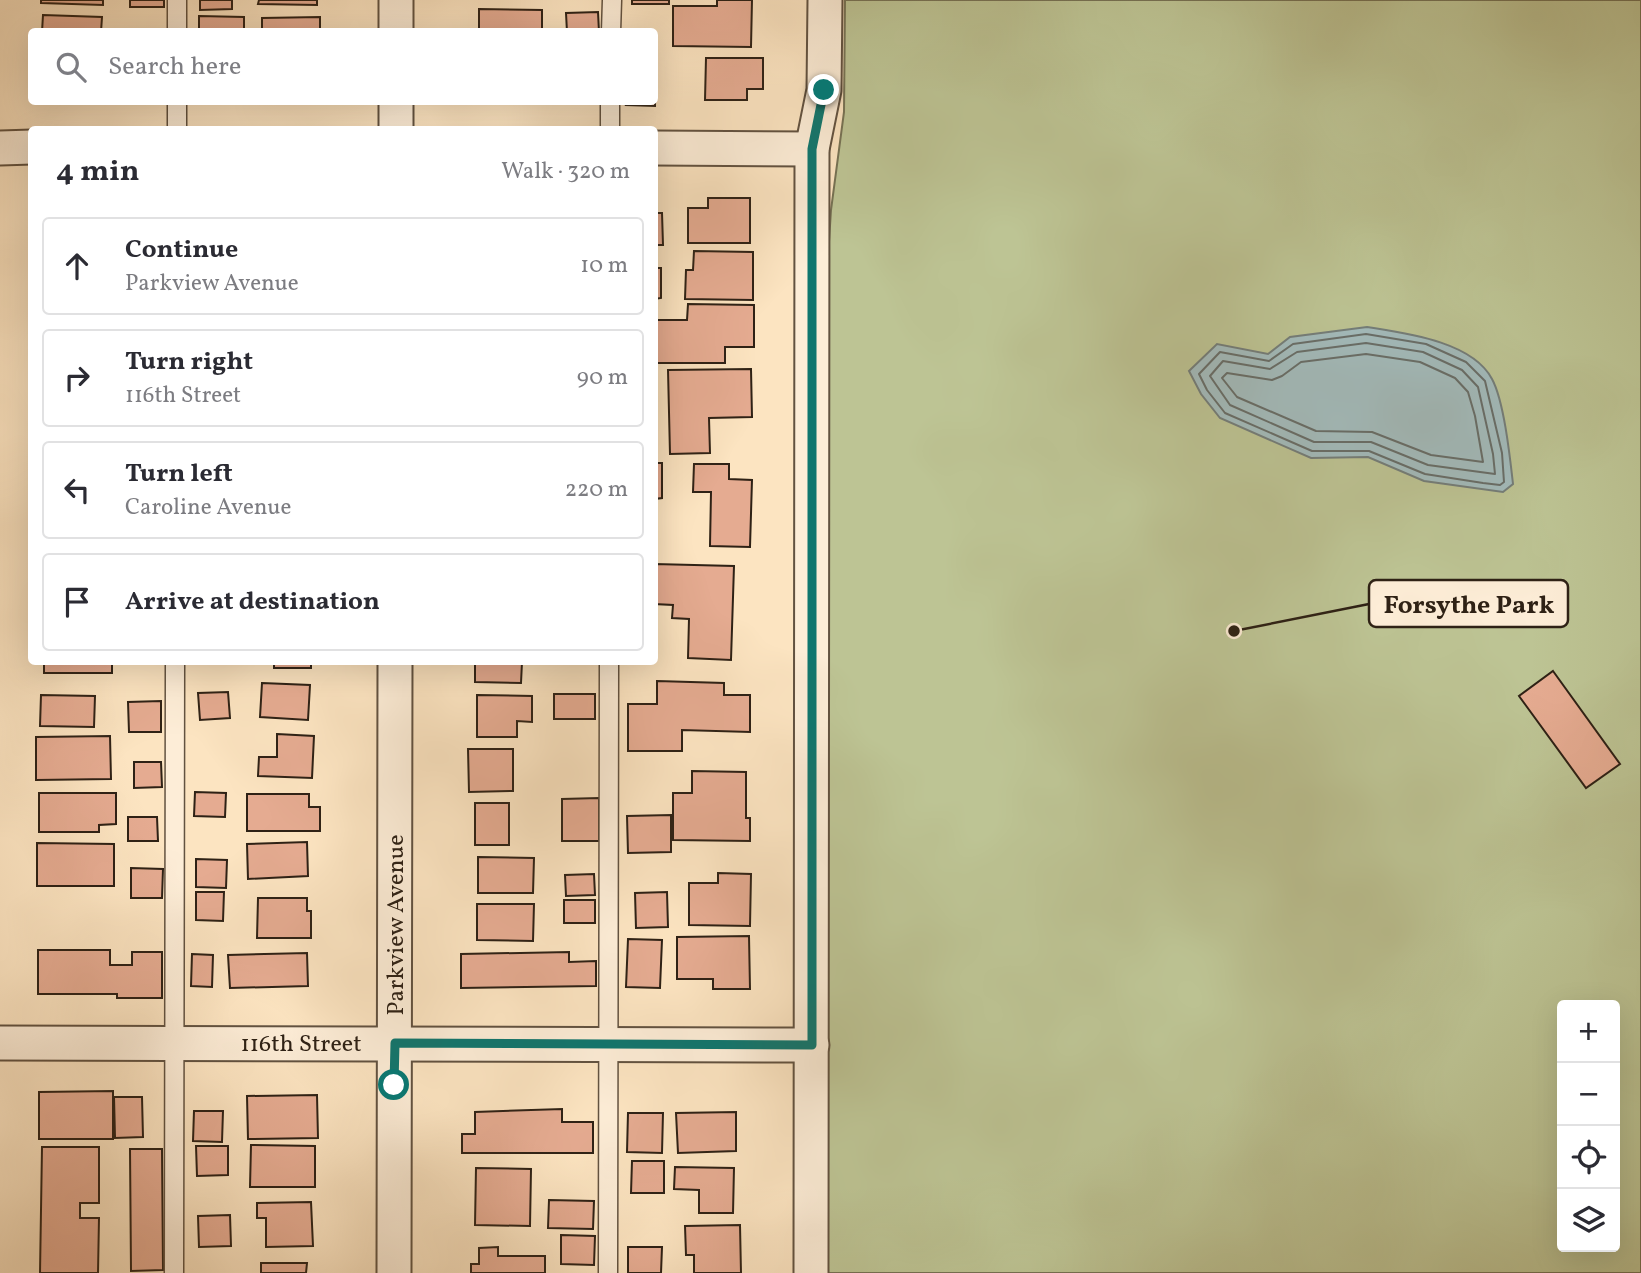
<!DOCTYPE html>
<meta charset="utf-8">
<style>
:root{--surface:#fff;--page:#f7f7f7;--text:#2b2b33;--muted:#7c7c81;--line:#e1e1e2}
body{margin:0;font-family:Vollkorn,serif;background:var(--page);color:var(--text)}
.controls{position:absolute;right:21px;bottom:21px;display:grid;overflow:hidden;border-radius:7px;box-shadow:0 7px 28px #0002}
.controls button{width:63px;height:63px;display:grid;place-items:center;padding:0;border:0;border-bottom:2px solid var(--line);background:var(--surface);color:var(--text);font:35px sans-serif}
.stop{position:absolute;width:21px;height:21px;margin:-16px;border:5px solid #0f766e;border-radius:50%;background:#fff}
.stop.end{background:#0f766e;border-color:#fff;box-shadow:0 2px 7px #0008}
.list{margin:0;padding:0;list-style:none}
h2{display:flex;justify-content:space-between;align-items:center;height:91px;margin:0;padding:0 28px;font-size:30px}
h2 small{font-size:23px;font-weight:400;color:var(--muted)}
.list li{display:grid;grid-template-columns:46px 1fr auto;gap:21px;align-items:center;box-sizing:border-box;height:98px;margin:0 14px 14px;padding:0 14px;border:2px solid var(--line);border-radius:7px}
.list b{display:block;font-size:26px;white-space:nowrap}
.list p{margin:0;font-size:23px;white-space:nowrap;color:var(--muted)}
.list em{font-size:23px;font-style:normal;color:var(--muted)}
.icon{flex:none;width:38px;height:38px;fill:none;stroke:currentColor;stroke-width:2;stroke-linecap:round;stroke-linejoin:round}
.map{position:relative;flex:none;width:1641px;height:1273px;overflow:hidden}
.search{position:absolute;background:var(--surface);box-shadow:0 7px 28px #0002;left:28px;top:28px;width:630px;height:77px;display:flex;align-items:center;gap:18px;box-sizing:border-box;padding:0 24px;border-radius:7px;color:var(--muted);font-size:26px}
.panel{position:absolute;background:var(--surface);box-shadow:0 7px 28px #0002;left:28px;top:126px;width:630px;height:539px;border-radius:7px}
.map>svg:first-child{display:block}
.green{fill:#bdc494;stroke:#767254;stroke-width:2;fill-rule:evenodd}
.water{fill:#a3bcbd;stroke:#747e7a;stroke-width:2}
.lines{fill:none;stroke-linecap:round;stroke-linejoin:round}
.shore{stroke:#686e69;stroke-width:2}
.building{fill:#e5ab91;stroke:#2e2115;stroke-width:2}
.service-casing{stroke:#625240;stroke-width:21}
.minor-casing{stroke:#625240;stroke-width:37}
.service{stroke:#fdedd7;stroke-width:18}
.minor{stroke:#fdedd7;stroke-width:33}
.route{stroke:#0f766e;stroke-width:9}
.labels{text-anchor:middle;stroke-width:7;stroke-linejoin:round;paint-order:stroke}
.street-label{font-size:24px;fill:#2e2115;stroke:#fdedd7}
.leader{fill:none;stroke:#2e2115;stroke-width:2.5}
.callout-dot{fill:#2e2115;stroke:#fdedd7;stroke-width:2.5}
.callout{fill:#fdedd7;stroke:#2e2115;stroke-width:2.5}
.callout-label{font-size:26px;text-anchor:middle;font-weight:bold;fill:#2e2115}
</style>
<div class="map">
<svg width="1641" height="1273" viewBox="0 0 1641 1273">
<rect width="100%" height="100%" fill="#fce4c1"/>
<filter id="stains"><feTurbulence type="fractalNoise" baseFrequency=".00286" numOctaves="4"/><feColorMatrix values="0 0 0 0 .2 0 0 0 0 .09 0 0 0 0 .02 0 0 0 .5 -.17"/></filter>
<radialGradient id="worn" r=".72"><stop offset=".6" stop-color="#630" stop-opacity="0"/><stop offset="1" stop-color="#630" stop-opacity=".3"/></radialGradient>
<path class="green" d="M845,0H1641V1273H827L828,257L831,210L844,112ZM1562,1005H1615V1247H1562Z"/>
<path class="water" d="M1367,327C1404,333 1472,341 1492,379C1504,401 1510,457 1513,484L1503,492L1424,481L1368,457L1311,458L1220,418L1201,394L1189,371L1217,344L1268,354L1290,337Z"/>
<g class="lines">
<g class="shore">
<path d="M1366,334L1426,344L1466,362L1485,381L1502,453L1504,482L1500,485L1483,483L1425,474L1369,451H1312L1225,413L1207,390L1199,374L1220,352L1269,361L1293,344Z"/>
<path d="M1366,343L1423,352L1462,370L1478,387L1493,454L1495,474L1428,465L1371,442H1314L1230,405L1210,376L1223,361L1270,369L1297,352Z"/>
<path d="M1366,354L1420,362L1455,378L1468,392L1475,416L1483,462L1431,455L1372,432L1316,431L1237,397L1222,378L1227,373L1272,380L1282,376L1301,362Z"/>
</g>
</g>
<g class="building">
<path d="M41,0H103V5L41,3Z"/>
<rect x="130" y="0" width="34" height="7"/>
<path d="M200,0H232V9L200,10Z"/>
<path d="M259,0H317V5L258,4Z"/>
<rect x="632" y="0" width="37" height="4"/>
<path d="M717,0H752L751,47L673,46V6H717Z"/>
<path d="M479,9L542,10V32H479Z"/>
<path d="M598,12L599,32H567L566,13Z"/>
<path d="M43,15L102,17L101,32H42Z"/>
<path d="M199,16L244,17V32H199Z"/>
<path d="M320,17V32H262V18Z"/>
<path d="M654,54H656L655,106L626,105L627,102H654Z"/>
<path d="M706,58H763V89H747V100H705Z"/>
<path d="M708,198H750V243H688V208H708Z"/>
<path d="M654,213H662L663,245H654Z"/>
<path d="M694,251L753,252V300L685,299L686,270H693Z"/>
<path d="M654,268H661V298L654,299Z"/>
<path d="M688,304L754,305V347H725V363H655L656,320H687Z"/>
<path d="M751,369L752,417L709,418L710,453L670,454L668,370Z"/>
<path d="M654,463H662V498L654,499Z"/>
<path d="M694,464H729V479L752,480L750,547L710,546L711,492H693Z"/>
<path d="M654,564L734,566L731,660L688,658L689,619L672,618L673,605L654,604Z"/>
<rect x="44" y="662" width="68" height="11"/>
<rect x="274" y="662" width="37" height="6"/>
<path d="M475,662H522L521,683L475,682Z"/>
<path d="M1553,671L1620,764L1586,788L1519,696Z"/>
<path d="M657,681L724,683V695H750V732L682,730V751H628V704H657Z"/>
<path d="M262,683L310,685L308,720L260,717Z"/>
<path d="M228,692L230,718L200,720L198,693Z"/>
<rect x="554" y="694" width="41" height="25"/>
<path d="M41,695L95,696L94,727L40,726Z"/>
<path d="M477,695L532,696V722L517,721V737H477Z"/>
<path d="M161,701V732H129L128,702Z"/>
<path d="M277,734L314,736L312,778L258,776L259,757H277Z"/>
<path d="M110,736L111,779L36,780V737Z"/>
<path d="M468,749H513V791L469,792Z"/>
<path d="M134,762H161L162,787L134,788Z"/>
<path d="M692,771L746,772V818H750V841L673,840V793H692Z"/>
<path d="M195,792L226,793L225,817L194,816Z"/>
<path d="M39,793H116V824L99,825V832H39Z"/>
<path d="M247,794H309V807H320V831H247Z"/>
<path d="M599,798V841H562V799Z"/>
<rect x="475" y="803" width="34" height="42"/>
<path d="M671,815V852L628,853L627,816Z"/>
<path d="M128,817H157L158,841H128Z"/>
<path d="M307,842L308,876L248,879L247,844Z"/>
<path d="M37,843L114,844V886H37Z"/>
<path d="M478,857L534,858L533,893H478Z"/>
<path d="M196,859L227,860L226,888L196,887Z"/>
<path d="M131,868L163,869L162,898H131Z"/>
<path d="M718,873L751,874L750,926L689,925V883H718Z"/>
<path d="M594,874L595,895L566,896L565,875Z"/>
<path d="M196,892H224L223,921L196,920Z"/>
<path d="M667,892L668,927L636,928L635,893Z"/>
<path d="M258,898H307V911H311V938H257Z"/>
<rect x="564" y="900" width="31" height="23"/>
<path d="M477,904H534L533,941L477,940Z"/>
<path d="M749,936L750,989H713V979H677V937Z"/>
<path d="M628,939L662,940L660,988L626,987Z"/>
<path d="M38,950H110V965H132V952H162V998H117V994H38Z"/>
<path d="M569,952V962L596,961V986L461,988V954Z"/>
<path d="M307,953L308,986L230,988L228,955Z"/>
<path d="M192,954L213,955L212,987L191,986Z"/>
<path d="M113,1091V1139H39V1092Z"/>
<path d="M317,1095L318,1138L248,1139L247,1096Z"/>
<path d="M114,1097H142L143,1137L115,1138Z"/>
<path d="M562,1109V1122H593V1153H462V1134H475V1112Z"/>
<path d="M194,1111H223L222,1142L193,1141Z"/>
<path d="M736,1112V1151L678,1153L676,1113Z"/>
<path d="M628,1113H663L662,1153L627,1152Z"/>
<path d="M251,1145L315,1146V1187H250Z"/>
<path d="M196,1146H228V1175L197,1176Z"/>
<path d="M42,1147H99V1203H80V1218H99L98,1273H40Z"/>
<path d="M130,1149H162L163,1270L131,1271Z"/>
<path d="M632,1161H664V1193H631Z"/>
<path d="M675,1167L734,1168L733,1213H699V1190L674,1189Z"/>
<path d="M476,1168L531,1169L530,1226L475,1225Z"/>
<path d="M549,1200L594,1201L593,1229L548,1228Z"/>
<path d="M311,1202L313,1246L266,1247V1218H257V1203Z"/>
<path d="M230,1215L231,1246L199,1247L198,1216Z"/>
<path d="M740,1225L741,1273H694V1255H686L685,1226Z"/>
<path d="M561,1235L595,1236L594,1265L561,1264Z"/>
<path d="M498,1247V1256H545V1273H471V1264H479V1248Z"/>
<path d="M628,1247H662L661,1273H628Z"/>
<path d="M261,1263H307L306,1273H261Z"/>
</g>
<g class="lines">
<g class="service-casing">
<g id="service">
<path d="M177,0V32"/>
<path d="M611,32L612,0"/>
<path d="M177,102V130"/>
<path d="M610,130V102"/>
<path d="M174,1273L175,662"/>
<path d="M608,1273L609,662"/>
</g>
</g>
<g class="minor-casing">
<g id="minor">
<path d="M396,32V0"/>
<path d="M396,130V102"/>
<path d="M0,148L32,147"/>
<path d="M654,148L812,149"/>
<path d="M0,1043L812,1045"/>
<path d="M394,1273L395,662"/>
<path d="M811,1273L812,149L824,90L825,0"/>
</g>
</g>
<use href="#service" class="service"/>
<use href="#minor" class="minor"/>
</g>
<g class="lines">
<path class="route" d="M394,1085L395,1043L812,1045V149L824,90"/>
</g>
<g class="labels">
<g class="street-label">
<text transform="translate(395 925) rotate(-90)" y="8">Parkview Avenue</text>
<text x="301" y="1051">116th Street</text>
</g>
</g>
<path class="leader" d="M1234 631L1369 604"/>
<circle class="callout-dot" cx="1234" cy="631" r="7"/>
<rect class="callout" x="1369" y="580" width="199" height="47" rx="7"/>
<g class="callout-label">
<text x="1469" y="613">Forsythe Park</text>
</g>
<rect width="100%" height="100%" filter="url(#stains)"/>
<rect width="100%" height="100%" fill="url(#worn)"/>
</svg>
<div class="controls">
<button>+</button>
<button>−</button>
<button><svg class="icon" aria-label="locate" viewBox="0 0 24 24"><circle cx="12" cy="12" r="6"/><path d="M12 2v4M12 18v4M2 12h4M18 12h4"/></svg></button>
<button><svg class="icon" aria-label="layers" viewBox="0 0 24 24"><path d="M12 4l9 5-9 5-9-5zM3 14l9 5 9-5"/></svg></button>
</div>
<div class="stop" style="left:394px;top:1085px"></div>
<div class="stop end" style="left:824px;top:90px"></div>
<div class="search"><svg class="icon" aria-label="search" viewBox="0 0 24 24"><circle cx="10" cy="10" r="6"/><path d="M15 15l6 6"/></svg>Search here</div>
<section class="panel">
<h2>4 min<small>Walk · 320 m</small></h2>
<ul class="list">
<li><svg class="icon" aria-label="ahead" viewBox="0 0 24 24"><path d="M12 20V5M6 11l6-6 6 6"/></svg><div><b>Continue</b><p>Parkview Avenue</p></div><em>10 m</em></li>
<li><svg class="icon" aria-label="right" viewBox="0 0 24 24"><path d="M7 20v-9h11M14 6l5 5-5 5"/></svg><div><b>Turn right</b><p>116th Street</p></div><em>90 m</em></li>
<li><svg class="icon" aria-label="left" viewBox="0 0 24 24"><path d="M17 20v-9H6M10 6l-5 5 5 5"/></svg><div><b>Turn left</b><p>Caroline Avenue</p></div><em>220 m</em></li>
<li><svg class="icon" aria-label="arrive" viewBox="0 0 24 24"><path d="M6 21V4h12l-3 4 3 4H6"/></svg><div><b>Arrive at destination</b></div></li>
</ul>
</section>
</div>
